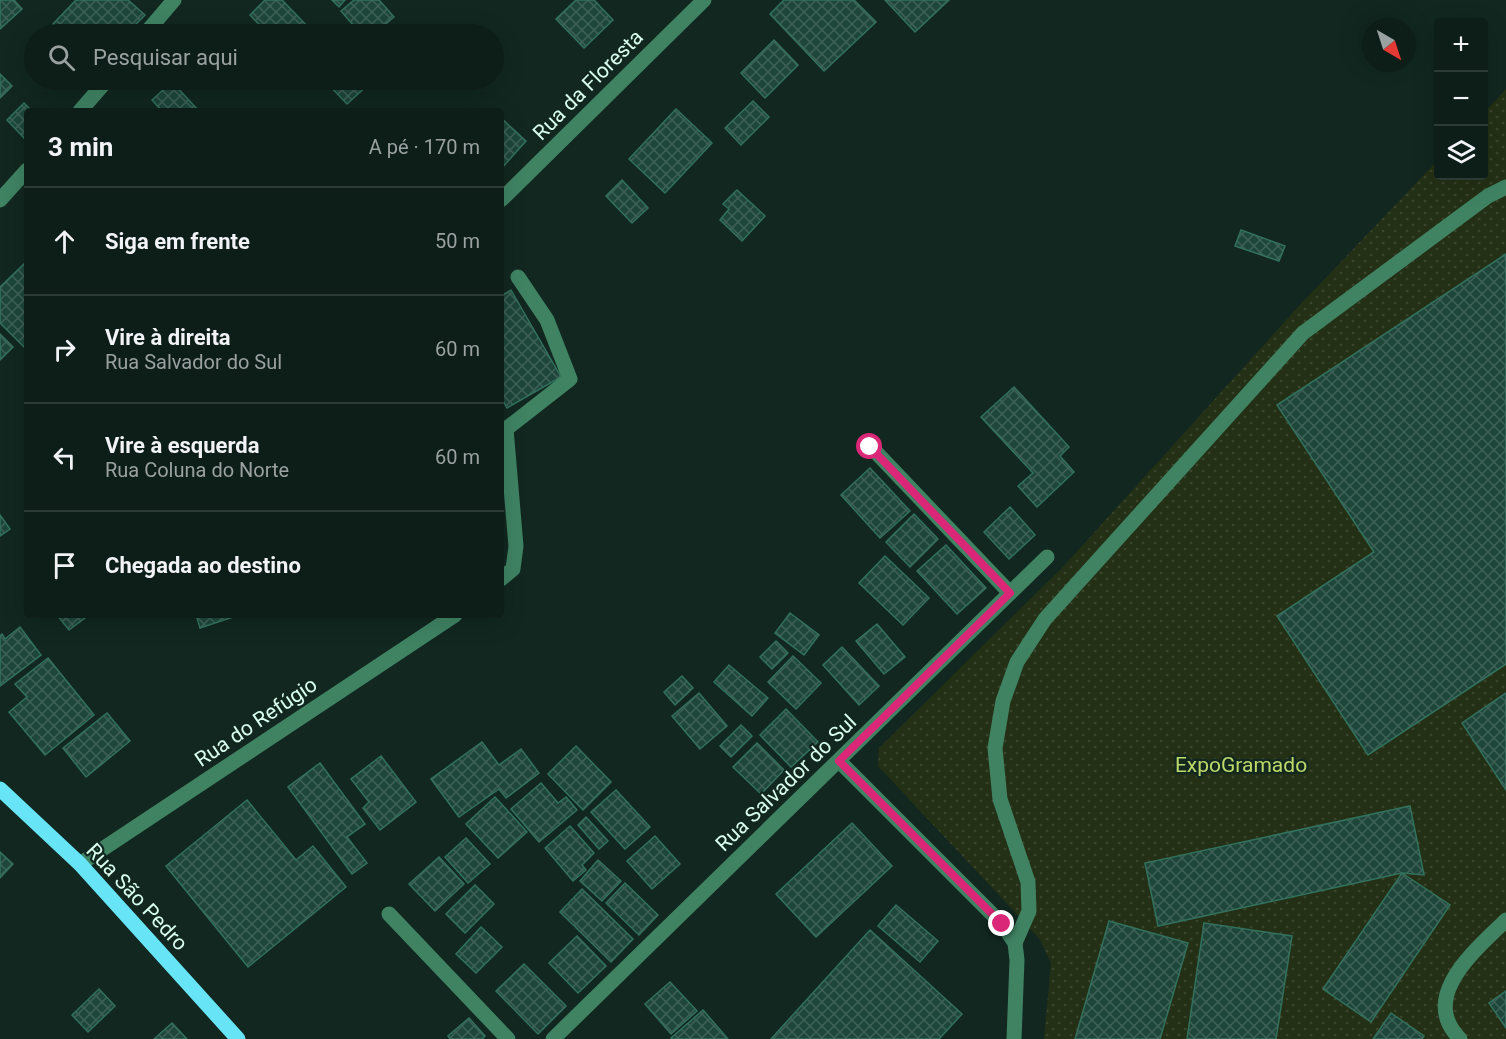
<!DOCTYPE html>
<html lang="pt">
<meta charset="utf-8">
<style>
:root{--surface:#0d1d17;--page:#1b2a24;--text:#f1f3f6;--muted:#9aa2a1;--line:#2d3b36}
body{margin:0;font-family:Roboto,sans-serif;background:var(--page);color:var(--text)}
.controls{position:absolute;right:18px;top:18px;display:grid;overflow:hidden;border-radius:6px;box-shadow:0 6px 24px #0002}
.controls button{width:54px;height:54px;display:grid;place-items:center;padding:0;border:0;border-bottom:2px solid var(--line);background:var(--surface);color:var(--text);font:30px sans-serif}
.compass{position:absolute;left:1362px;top:18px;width:54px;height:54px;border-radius:50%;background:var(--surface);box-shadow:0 6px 24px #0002;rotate:141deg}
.stop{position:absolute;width:18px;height:18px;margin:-14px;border:4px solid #db2777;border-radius:50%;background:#fff}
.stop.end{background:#db2777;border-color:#fff;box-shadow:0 2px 6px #0008}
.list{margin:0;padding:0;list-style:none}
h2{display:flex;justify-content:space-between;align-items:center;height:78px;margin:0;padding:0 24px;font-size:26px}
h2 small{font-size:20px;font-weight:400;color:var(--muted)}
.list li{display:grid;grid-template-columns:39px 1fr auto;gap:18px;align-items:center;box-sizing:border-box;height:108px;padding:0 24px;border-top:2px solid var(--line)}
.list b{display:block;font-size:22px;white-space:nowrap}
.list p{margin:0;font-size:20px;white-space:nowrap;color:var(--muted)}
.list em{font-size:20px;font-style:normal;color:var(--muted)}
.icon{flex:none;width:33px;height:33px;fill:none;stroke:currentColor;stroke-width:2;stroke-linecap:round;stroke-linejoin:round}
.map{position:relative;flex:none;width:1506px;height:1039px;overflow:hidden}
.search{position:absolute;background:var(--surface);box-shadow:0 6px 24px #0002;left:24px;top:24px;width:480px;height:66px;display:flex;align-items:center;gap:15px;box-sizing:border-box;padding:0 21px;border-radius:33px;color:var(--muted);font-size:22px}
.panel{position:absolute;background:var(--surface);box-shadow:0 6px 24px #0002;left:24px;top:108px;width:480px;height:510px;border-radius:6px}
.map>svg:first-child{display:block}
.park{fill:url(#park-dots)}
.building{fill:url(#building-cross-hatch);stroke:#32715d;stroke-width:1.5}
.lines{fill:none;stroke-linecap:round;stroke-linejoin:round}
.minor{stroke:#3f8363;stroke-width:15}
.major{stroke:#67e5f6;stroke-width:15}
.route{stroke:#db2777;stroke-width:8}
.labels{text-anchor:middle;stroke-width:4.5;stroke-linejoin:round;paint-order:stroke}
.street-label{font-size:21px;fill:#d9fdef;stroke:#11271f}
.park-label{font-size:21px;fill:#bed968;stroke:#11271f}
</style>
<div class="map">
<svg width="1506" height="1039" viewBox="0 0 1506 1039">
<defs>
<pattern id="park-dots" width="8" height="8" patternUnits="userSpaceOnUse" patternTransform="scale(1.5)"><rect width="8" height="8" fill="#243015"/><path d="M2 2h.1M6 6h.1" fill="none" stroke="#39452c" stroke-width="1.8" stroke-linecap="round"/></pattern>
<pattern id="building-cross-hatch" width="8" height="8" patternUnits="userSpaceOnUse" patternTransform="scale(1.5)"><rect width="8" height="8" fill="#1e463a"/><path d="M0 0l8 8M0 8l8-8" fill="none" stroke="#3e6257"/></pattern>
</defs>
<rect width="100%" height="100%" fill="#11271f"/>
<path class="park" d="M1506,89V1039H1044L1051,963L1039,938L878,766L879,748L1063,567L1298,307L1438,160V176H1484V113Z"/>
<g class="building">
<path d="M0,0H14L22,9L0,29Z"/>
<path d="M76,0H128L145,15L126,34H65L53,24Z"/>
<path d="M265,0H282L310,29L305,34H268L250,15Z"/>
<path d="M332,0H345L339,7Z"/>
<path d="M354,0H379L394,17L374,34H361L341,11Z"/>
<path d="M576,0H594L613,20L584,48L556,19Z"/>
<path d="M784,0H854L876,22L824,71L770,14Z"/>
<path d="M885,0H949L915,32Z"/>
<path d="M774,40L798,65L765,98L741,73Z"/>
<path d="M0,74L12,86L0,98Z"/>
<path d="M324,80H367L370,83L347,104Z"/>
<path d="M172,82L199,111H162L152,100Z"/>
<path d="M753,101L769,117L741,145L725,128Z"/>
<path d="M24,103L32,111H27V135L24,138L7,120Z"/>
<path d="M676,109L712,143L665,193L629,159Z"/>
<path d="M501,118L526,141L501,169Z"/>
<path d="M622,180L648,208L632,223L606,196Z"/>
<path d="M737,190L765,216L742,241L720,220L729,209L723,204Z"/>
<path d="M1241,230L1285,246L1279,261L1235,246Z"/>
<path d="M1506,254V664L1368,755L1277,616L1374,552L1277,405Z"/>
<path d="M27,261V350L0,323V287Z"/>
<path d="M511,290L561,377L507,408L501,397V296Z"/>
<path d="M0,334L13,347L0,360Z"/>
<path d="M1014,387L1069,447L1060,456L1074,472L1037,507L1018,486L1033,473L981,417Z"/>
<path d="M870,468L910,511L880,538L841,495Z"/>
<path d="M1010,507L1035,535L1009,559L984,532Z"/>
<path d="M914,514L938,539L910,567L886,542Z"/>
<path d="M0,515L10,529L0,536Z"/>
<path d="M946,545L986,588L957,614L917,571Z"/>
<path d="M885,556L929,598L903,625L859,583Z"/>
<path d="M790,613L819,635L804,655L775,633Z"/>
<path d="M57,615H89L69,630Z"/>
<path d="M196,615H239L200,628Z"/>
<path d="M877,624L905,657L884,674L856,641Z"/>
<path d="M20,627L41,655L0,686V636L2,634L5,639Z"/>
<path d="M776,641L788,653L772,669L760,657Z"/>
<path d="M842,647L879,686L859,705L823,665Z"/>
<path d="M793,656L821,683L796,709L768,682Z"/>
<path d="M48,658L94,715L45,755L9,712L27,697L15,684Z"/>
<path d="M729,665L768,698L752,716L714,682Z"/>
<path d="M682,676L693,688L675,705L664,692Z"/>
<path d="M699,693L727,726L700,749L672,716Z"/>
<path d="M1506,693V790L1462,723Z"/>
<path d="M786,709L818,742L791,767L760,735Z"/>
<path d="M107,713L130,741L86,777L63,748Z"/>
<path d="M741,725L752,736L731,757L720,746Z"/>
<path d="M482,742L499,765L521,749L539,773L506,798L499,789L459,817L431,779Z"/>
<path d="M757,743L784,770L761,794L733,767Z"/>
<path d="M576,746L611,782L583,810L548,774Z"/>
<path d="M381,756L416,802L380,830L363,808L369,802L351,779Z"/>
<path d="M320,763L365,824L347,837L367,863L352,874L288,787Z"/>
<path d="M541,783L558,803L566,797L577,810L539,842L511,809Z"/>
<path d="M616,790L650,827L625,849L591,812Z"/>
<path d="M495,797L527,832L498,858L466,824Z"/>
<path d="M247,800L296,860L313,846L346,887L248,967L166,866Z"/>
<path d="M1410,806L1424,875L1402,873L1158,926L1145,863Z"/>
<path d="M586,817L608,841L599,849L578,825Z"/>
<path d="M852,823L892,866L816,937L776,894Z"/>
<path d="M570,826L594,853L582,865L586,870L573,881L545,848Z"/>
<path d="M655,836L680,864L652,889L627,861Z"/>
<path d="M466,838L490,864L468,883L445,857Z"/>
<path d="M0,852L13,864L0,878Z"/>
<path d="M439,857L464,884L435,911L409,884Z"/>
<path d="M598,860L621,881L602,901L580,881Z"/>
<path d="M1402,873L1450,905L1371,1022L1323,989Z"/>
<path d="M625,883L658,915L639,935L606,903Z"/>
<path d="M475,885L494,904L465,933L446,914Z"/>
<path d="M582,889L633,939L611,962L560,912Z"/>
<path d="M896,905L938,941L920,962L878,926Z"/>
<path d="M1109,921L1188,943L1160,1039H1075Z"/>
<path d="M1204,923L1292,936L1276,1039H1187Z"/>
<path d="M481,927L502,947L476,973L456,954Z"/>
<path d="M870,930L962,1014L939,1039H771Z"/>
<path d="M577,936L606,966L578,993L549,963Z"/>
<path d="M524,964L566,1006L538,1034L496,991Z"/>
<path d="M670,982L697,1011L671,1034L645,1004Z"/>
<path d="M99,989L115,1006L88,1032L72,1015Z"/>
<path d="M1506,991V1028L1489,1003Z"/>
<path d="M703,1010L728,1039H672L671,1038Z"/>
<path d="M1391,1013L1424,1036L1422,1039H1373Z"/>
<path d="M469,1018L485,1036L482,1039H450L448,1036Z"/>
<path d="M172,1023L187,1039H154Z"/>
</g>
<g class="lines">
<g class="minor">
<path d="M145,34L174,0"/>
<path d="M80,111L107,80"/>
<path d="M0,200L27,170"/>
<path d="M501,200L704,0"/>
<path d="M871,447L1010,593"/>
<path d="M501,579L513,569L516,546L506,429L570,379L547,320L518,277"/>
<path d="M839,761L1002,924L1015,943L1017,960L1014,1039"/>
<path d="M80,864L455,615"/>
<path d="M389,914L508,1039"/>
<path d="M1015,943L1029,911L1028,882L1000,799L995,748L1003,701L1017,662L1045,619L1303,333L1488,196L1506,187"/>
<path d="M553,1039L1047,557"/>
<path d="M1460,1039C1418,996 1476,950 1506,920"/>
</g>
<path class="major" d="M0,789L80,864L238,1039"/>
</g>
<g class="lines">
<path class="route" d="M870,447L1010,593L839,761L1002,924"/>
</g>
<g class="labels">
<g class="street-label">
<text transform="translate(588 85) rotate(-45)" y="7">Rua da Floresta</text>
<text transform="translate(256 722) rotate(-34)" y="7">Rua do Refúgio</text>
<text transform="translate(786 783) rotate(-44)" y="7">Rua Salvador do Sul</text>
<text transform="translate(137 897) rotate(47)" y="7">Rua São Pedro</text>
</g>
<g class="park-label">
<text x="1241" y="772">ExpoGramado</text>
</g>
</g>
</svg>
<div class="controls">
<button>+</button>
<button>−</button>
<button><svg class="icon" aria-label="layers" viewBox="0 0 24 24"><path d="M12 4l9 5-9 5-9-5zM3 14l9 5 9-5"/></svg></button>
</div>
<svg class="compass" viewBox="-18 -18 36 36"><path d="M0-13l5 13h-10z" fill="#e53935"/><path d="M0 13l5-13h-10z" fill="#9aa2a1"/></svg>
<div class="stop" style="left:870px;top:447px"></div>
<div class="stop end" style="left:1002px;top:924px"></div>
<div class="search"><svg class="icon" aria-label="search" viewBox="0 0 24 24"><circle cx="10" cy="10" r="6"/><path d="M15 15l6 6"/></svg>Pesquisar aqui</div>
<section class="panel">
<h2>3 min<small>A pé · 170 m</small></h2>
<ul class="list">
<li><svg class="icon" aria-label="ahead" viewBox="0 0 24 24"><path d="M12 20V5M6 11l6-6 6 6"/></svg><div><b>Siga em frente</b></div><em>50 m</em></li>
<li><svg class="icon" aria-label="right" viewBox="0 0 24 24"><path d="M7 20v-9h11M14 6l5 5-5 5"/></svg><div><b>Vire à direita</b><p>Rua Salvador do Sul</p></div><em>60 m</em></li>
<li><svg class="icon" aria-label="left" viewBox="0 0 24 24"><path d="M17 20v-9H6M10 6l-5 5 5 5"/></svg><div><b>Vire à esquerda</b><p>Rua Coluna do Norte</p></div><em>60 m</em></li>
<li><svg class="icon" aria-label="arrive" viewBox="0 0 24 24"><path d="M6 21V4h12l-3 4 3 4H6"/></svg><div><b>Chegada ao destino</b></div></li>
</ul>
</section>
</div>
